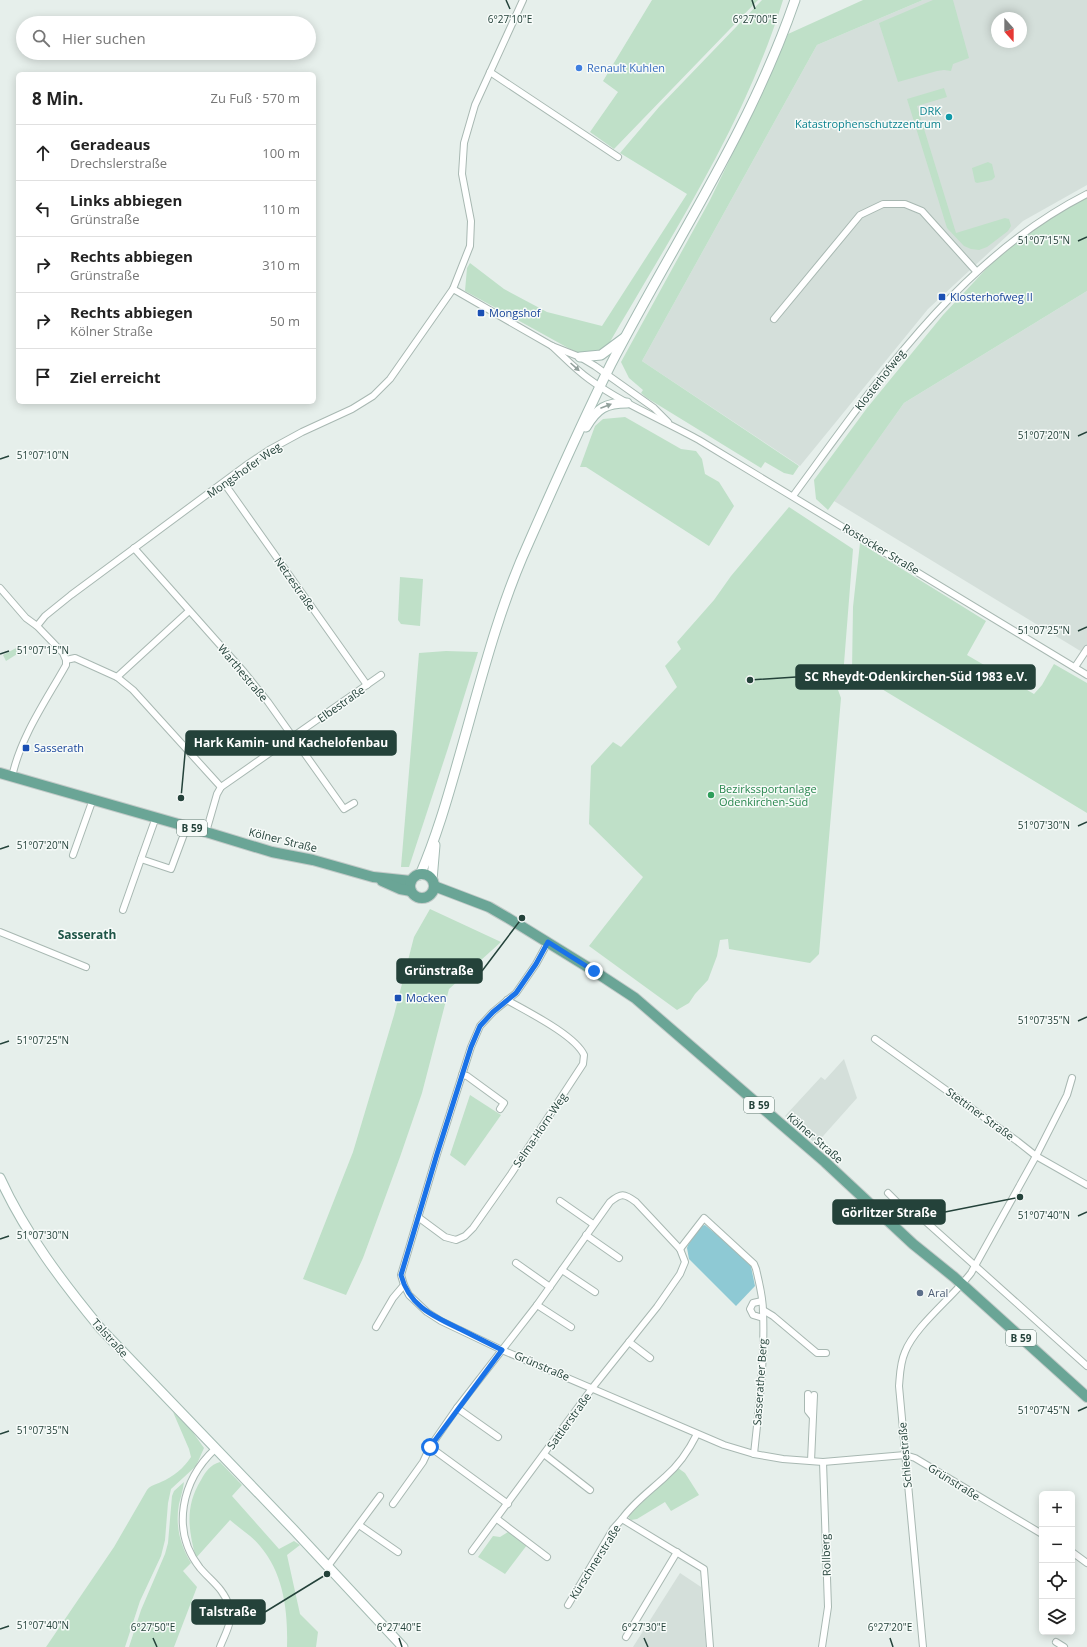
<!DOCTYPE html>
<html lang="de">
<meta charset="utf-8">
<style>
:root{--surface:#fff;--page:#f6f6f6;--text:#222;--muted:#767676;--line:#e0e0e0}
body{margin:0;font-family:"Open Sans",sans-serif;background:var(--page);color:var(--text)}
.controls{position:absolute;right:12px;bottom:12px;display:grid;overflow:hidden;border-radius:6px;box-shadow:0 2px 10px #0003}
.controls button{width:36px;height:36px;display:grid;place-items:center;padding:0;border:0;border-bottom:1px solid var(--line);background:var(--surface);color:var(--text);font:20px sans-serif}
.compass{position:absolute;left:991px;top:12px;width:36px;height:36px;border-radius:50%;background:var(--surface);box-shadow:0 2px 10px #0003;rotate:159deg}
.stop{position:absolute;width:12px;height:12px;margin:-9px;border:3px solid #1a73e8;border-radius:50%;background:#fff}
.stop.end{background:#1a73e8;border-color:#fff;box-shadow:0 1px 4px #0008}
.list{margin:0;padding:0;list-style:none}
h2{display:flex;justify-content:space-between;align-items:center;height:52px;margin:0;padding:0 16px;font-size:17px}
h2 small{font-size:13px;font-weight:400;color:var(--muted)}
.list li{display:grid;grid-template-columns:26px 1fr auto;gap:12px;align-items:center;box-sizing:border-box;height:56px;padding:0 16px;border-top:1px solid var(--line)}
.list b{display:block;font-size:15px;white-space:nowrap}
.list p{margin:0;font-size:13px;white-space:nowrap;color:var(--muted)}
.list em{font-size:13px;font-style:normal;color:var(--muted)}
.icon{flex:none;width:22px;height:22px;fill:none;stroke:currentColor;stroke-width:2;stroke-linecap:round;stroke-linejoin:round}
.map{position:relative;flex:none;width:1087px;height:1647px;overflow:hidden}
.search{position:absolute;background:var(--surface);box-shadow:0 2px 10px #0003;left:16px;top:16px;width:300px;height:44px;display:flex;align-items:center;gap:10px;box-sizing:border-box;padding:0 14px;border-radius:22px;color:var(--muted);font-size:15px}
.panel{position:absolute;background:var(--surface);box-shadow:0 2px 10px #0003;left:16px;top:72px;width:300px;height:332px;border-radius:6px}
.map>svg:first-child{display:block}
.built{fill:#d4dfda;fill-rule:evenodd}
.green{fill:#bfe0c8}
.water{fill:#8ec9d4}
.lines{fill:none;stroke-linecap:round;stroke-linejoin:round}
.street-casing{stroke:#a8b8b2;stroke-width:8}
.secondary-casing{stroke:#a4bbb3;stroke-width:11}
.primary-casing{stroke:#c2cac8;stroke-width:12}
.street{stroke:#fff;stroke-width:6}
.secondary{stroke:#fff;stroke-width:9}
.primary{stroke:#6aa596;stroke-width:10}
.oneway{fill:#92a09c}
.route{stroke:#1a73e8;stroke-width:5}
.ticks{fill:none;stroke:#24423a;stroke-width:1.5}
.shop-dot{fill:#3f7fe0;stroke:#f7fbf9;stroke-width:1.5}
.culture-dot{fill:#0f9aa8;stroke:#f7fbf9;stroke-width:1.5}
.transit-dot{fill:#1a4fb4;stroke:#f7fbf9;stroke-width:1.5}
.leisure-dot{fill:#2e9e5b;stroke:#f7fbf9;stroke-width:1.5}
.service-dot{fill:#5c6f8a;stroke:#f7fbf9;stroke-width:1.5}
.labels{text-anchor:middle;stroke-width:3;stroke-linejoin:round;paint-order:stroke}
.shield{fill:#f7fbf9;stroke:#637a73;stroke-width:1}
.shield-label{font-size:10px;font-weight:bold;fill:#24423a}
.shop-label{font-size:11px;fill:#366cbe;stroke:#f7fbf9;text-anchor:start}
.culture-label{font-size:11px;fill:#0d838f;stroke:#f7fbf9;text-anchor:end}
.transit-label{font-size:11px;fill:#164399;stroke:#f7fbf9;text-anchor:start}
.street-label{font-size:11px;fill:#24423a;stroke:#f7fbf9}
.leisure-label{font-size:11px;fill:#27864d;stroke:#f7fbf9;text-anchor:start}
.service-label{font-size:11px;fill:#4e5e75;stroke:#f7fbf9;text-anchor:start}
.neighbourhood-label{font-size:12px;font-weight:bold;fill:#1f5548;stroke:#f7fbf9}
.ticks-label{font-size:10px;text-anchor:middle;fill:#24423a;stroke:#f7fbf9;stroke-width:3;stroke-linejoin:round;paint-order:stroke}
.leader{fill:none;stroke:#24423a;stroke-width:1.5}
.callout-dot{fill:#24423a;stroke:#f7fbf9;stroke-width:1.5}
.callout{fill:#24423a;stroke:#24423a;stroke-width:1.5}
.callout-label{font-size:12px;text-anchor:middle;font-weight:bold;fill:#fff}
</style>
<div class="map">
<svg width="1087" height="1647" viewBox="0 0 1087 1647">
<rect width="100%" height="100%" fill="#e6efeb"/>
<g class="built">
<path d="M923,0H1087V185L1023,221L928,309L800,466L642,361L817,45ZM997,18H1021V42H997Z"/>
<path d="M1087,291V655L834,501L904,403Z"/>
<path d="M844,1059L857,1098L816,1144L785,1116L821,1077L825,1080Z"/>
<path d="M680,1573L701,1587L706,1647H633Z"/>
</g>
<g class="green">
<path d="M652,0H758L614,149L590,132L618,92L603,81Z"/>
<path d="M762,0H783C745,124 671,236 607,347L595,353L579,354L465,291L467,268L470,263L504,289L547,312L602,326L687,194L620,153L659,107Z"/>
<path d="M863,0H923L817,45L642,361L799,466L793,475L784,473L765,462L761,468L647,398L641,393L643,390L629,378L621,362L710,200L750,118L788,34Z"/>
<path d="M933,0H953L969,58L953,64L951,71L944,70L937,71L898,82L879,23Z"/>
<path d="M944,88L947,97L917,106L956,233L1005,218L1009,219L1011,226L1008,231L987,247L979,250L971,249L964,246L947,228L907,99Z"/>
<path d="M988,162L992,164L995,177L992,180L977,183L975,182L972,168Z"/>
<path d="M1087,195V291L904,403L828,510L816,499L814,480L867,408L943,315L1017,236Z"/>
<path d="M625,417L681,449L696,451L702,459L705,474L719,482L734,506L709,546L586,467H580L595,426L603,419Z"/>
<path d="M789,507L853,549L842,689L838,690L841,698L819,954L810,963L729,949L728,939L720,940L717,956L708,980L695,994L689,1003L677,1010L589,946L643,877L589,824L591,766L613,742L621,747L677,687L665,666L681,649L677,642L714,600L731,576Z"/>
<path d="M860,543L986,621L967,655L1034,694L1042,685L1054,664L1087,683V813L852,671L853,607Z"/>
<path d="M400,577L423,579L420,626L401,624L398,620Z"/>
<path d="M20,646L22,651L6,661L3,655Z"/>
<path d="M446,651L478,652L448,748L409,867H401L419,653Z"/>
<path d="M430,909L501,942L449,989L422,1093L400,1157L363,1258L346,1295L303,1279L353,1152L394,1015L414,937Z"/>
<path d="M470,1095L501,1115L465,1166L450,1155Z"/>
<path d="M173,1412L192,1431L204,1448L196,1466L171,1489L168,1503L165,1540L161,1556L140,1601L125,1647H46L114,1547L147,1490C151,1485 155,1485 161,1482C173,1477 184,1468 191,1457L189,1449Z"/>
<path d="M220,1462L242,1485L232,1496L279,1549L294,1541L300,1545L287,1555L300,1614L318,1632L316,1647H287C288,1612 284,1574 260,1546C252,1536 239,1528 230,1520L196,1558C188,1529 185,1506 201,1480C206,1471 210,1465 220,1462Z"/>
<path d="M678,1468L685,1473L699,1495L671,1511L665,1502L637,1519L631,1520L629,1518V1515C645,1498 663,1485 678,1468Z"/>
<path d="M184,1482C183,1490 181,1496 179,1504C175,1525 180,1545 191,1563L183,1571L197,1587L174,1647H129L141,1610L165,1554L168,1543L172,1496L174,1491Z"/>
<path d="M508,1532L512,1533L527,1545L505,1574L478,1557L493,1536L500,1537Z"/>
</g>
<path class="water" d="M705,1225L750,1262L755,1286L736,1306L689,1259L687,1248L688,1245L701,1226Z"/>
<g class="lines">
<g class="street-casing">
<g id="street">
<path d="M490,72L618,157"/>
<path d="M453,289L552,346L580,357L595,366L654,408L668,422"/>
<path d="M774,319L860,215L883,204H905L922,211L976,271"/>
<path d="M552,346C564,357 575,369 589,379C623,404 663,420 699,440L1087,675"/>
<path d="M224,483L367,685"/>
<path d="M793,496C876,383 959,259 1087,194"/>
<path d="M134,548L244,672L268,702L344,809L354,803"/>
<path d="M0,588L26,618L37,626L63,653L66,660V665L62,672C43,705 20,739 12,777"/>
<path d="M37,626L45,616L71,595L248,464L269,450L302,432L352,409L373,396L390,379L453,289L470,246L471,221L462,174L464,143L475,105L523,0"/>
<path d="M66,660L75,658L117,677L133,690L221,787"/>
<path d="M1075,667L1087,649"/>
<path d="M117,677L189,611"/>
<path d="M206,832L217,794L221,787L381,675"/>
<path d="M73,855L93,799"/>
<path d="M141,859L156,817"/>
<path d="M123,910L141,859L171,869L187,826"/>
<path d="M0,932L86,967"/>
<path d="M548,942L536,964L516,993L493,1012L480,1026L471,1047L437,1154L401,1275L404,1285L409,1295L427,1312L441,1321L502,1350L724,1445L754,1454L783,1459L823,1462L905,1455L915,1458L1042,1534"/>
<path d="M875,1039L1017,1141L1036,1156L1087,1185"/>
<path d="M462,1075L467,1076L504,1103L500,1109"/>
<path d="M888,1193L903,1208L914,1211L1087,1366"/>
<path d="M560,1201L593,1224"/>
<path d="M418,1217L445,1237L456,1240L465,1236L473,1228L511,1174L583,1064L584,1055C575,1035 526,1011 507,1000"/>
<path d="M586,1235L619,1258"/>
<path d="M680,1249L704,1218L754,1264L756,1269C759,1282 763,1297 763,1311C765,1358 759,1407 754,1454"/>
<path d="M516,1263L550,1287"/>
<path d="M562,1270L595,1292"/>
<path d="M762,1301L753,1303L750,1309L753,1315L763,1318"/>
<path d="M537,1305L571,1327"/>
<path d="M763,1310L773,1316L817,1353H826"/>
<path d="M376,1327L393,1298L404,1285"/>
<path d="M629,1342L650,1358"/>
<path d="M808,1394V1411L812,1416"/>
<path d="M457,1408L498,1437"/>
<path d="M697,1434C689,1450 679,1465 665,1477C650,1491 634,1502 622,1519L704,1569L710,1647"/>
<path d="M430,1447L508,1504"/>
<path d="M215,1449C182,1480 170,1530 200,1568C211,1581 224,1589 229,1606C234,1620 225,1634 220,1647"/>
<path d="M545,1455L590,1490"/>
<path d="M811,1461L814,1395"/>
<path d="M393,1504L423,1462L430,1447L457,1408L537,1305L610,1202C621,1193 624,1193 636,1202L680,1249L685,1262L680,1274L657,1307L593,1387L472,1551"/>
<path d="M497,1519L547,1557"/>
<path d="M359,1525L398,1552"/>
<path d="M1072,1552L1087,1563"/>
<path d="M328,1566L380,1496"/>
<path d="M568,1605L613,1529L622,1519"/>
<path d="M626,1637L677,1552"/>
<path d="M1056,1642L1064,1647"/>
<path d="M822,1647L828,1607L823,1462"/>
<path d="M923,1647L899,1386C900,1375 900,1363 905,1352C915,1326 953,1297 971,1273L1036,1156L1067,1095L1072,1078"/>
</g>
</g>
<g class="secondary-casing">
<g id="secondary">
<path d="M580,357L601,355L624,338"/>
<path d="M586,427C597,408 606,403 627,403"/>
<path d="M420,875C436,838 447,800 458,761C479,688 497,612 529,542C555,483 582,422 611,364C674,242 750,131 795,0"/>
<path d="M432,880L435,845"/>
<path d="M0,1178C25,1233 63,1283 101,1329L293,1529L403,1647"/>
</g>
</g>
<g class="primary-casing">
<g id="primary">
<path d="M0,773L206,832L272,852L313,860L373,877L411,881"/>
<circle cx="422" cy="886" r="12"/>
<path d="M382,881L400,889L411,891"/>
<path d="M434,886L489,907L508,918L594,971L635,998L825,1162L913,1244L954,1277L1087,1397"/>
</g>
</g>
<use href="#street" class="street"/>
<use href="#secondary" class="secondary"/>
<use href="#primary" class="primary"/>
</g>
<defs><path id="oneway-solid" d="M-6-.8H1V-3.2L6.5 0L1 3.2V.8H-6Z"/></defs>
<g class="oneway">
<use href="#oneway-solid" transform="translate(575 367) rotate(42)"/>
<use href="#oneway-solid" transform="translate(606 406) rotate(-21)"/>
</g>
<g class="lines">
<path class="route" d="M430,1447L502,1350C488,1343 474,1336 460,1329C433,1316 409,1306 401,1275L437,1154L471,1047L480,1026L493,1012L516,993L536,964L548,942L594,971"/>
</g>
<path class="ticks" d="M506,0L510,9M752,0L755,9M1078,241L1087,237M1078,436L1087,432M0,459L9,456M1078,631L1087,627M0,654L9,651M1078,826L1087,822M0,849L9,846M1078,1021L1087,1017M0,1044L9,1041M1078,1216L1087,1212M0,1239L9,1236M1078,1411L1087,1407M0,1434L9,1431M0,1629L9,1626M153,1638L157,1647M399,1638L402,1647M644,1638L648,1647M890,1638L893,1647"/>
<circle class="shop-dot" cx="579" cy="68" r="4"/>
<circle class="culture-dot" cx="949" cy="117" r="4"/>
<g class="transit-dot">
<rect x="938" y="293" width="8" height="8" rx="2"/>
<rect x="477" y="309" width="8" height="8" rx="2"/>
<rect x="22" y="744" width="8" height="8" rx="2"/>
<rect x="394" y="994" width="8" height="8" rx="2"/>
</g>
<circle class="leisure-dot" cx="711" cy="795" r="4"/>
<circle class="service-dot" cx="920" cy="1293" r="4"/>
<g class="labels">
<g class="shield">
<rect x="177" y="820" width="30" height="16" rx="3"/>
<rect x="744" y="1097" width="30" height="16" rx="3"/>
<rect x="1006" y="1330" width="30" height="16" rx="3"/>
</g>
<g class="shield-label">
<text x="192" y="832">B 59</text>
<text x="759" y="1109">B 59</text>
<text x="1021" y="1342">B 59</text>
</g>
<g class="shop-label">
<text x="587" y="72">Renault Kuhlen</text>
</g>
<g class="culture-label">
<text x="941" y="115">DRK<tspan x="941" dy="13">Katastrophenschutzzentrum</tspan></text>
</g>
<g class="transit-label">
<text x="950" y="301">Klosterhofweg II</text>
<text x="489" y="317">Mongshof</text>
<text x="34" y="752">Sasserath</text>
<text x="406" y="1002">Mocken</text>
</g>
<g class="street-label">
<text transform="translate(880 380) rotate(-52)" y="4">Klosterhofweg</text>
<text transform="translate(244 470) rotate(-35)" y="4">Mongshofer Weg</text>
<text transform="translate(881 549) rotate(31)" y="4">Rostocker Straße</text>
<text transform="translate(295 584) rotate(55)" y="4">Netzestraße</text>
<text transform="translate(243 673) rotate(50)" y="4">Warthestraße</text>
<text transform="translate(341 704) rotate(-35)" y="4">Elbestraße</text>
<text transform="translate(283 840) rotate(14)" y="4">Kölner Straße</text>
<text transform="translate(980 1114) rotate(36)" y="4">Stettiner Straße</text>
<text transform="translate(540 1130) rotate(-56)" y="4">Selma-Horn-Weg</text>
<text transform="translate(815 1138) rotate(41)" y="4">Kölner Straße</text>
<text transform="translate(110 1338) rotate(48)" y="4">Talstraße</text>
<text transform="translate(542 1366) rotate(23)" y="4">Grünstraße</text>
<text transform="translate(760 1382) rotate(-86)" y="4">Sasserather Berg</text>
<text transform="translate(569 1421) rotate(-54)" y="4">Sattlerstraße</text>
<text transform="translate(905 1455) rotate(-95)" y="4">Schleestraße</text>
<text transform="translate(954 1482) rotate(32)" y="4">Grünstraße</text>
<text transform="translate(826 1555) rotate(-92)" y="4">Rollberg</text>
<text transform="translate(595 1562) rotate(-58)" y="4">Kürschnerstraße</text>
</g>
<g class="leisure-label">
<text x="719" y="793">Bezirkssportanlage<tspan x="719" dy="13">Odenkirchen-Süd</tspan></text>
</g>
<g class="service-label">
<text x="928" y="1297">Aral</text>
</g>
<g class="neighbourhood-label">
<text x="87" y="939">Sasserath</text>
</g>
</g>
<g class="ticks-label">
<text x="510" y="23">6°27'10"E</text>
<text x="755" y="23">6°27'00"E</text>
<text x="1044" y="244">51°07'15"N</text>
<text x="1044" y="439">51°07'20"N</text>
<text x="43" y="459">51°07'10"N</text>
<text x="1044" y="634">51°07'25"N</text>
<text x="43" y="654">51°07'15"N</text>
<text x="1044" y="829">51°07'30"N</text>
<text x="43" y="849">51°07'20"N</text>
<text x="1044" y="1024">51°07'35"N</text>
<text x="43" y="1044">51°07'25"N</text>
<text x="1044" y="1219">51°07'40"N</text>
<text x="43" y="1239">51°07'30"N</text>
<text x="1044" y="1414">51°07'45"N</text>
<text x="43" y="1434">51°07'35"N</text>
<text x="43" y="1629">51°07'40"N</text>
<text x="153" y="1631">6°27'50"E</text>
<text x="399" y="1631">6°27'40"E</text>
<text x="644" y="1631">6°27'30"E</text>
<text x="890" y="1631">6°27'20"E</text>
</g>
<path class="leader" d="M750 680L796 677M181 798L186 743M522 918L482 971M1020 1197L945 1212M327 1574L265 1612"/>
<g class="callout-dot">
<circle cx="750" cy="680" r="4"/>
<circle cx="181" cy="798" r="4"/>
<circle cx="522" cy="918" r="4"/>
<circle cx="1020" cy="1197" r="4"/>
<circle cx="327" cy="1574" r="4"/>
</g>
<g class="callout">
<rect x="796" y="665" width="239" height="24" rx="4"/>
<rect x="186" y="731" width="210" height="24" rx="4"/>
<rect x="397" y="959" width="85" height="24" rx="4"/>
<rect x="833" y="1200" width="112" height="24" rx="4"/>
<rect x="192" y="1600" width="73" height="24" rx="4"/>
</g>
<g class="callout-label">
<text x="916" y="681">SC Rheydt-Odenkirchen-Süd 1983 e.V.</text>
<text x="291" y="747">Hark Kamin- und Kachelofenbau</text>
<text x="439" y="975">Grünstraße</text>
<text x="889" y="1217">Görlitzer Straße</text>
<text x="228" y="1616">Talstraße</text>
</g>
</svg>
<div class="controls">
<button>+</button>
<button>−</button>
<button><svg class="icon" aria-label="locate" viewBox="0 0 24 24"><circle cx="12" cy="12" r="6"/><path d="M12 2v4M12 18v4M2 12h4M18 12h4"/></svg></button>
<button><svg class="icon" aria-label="layers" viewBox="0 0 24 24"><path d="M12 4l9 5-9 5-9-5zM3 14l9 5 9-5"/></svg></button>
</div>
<svg class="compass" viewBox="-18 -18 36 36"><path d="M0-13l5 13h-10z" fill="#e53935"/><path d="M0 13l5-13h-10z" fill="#767676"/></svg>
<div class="stop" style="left:430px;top:1447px"></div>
<div class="stop end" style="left:594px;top:971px"></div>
<div class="search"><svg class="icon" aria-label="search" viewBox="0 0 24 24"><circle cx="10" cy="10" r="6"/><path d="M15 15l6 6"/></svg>Hier suchen</div>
<section class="panel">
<h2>8 Min.<small>Zu Fuß · 570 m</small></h2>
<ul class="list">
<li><svg class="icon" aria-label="ahead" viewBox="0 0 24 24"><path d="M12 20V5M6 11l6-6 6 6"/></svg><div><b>Geradeaus</b><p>Drechslerstraße</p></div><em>100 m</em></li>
<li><svg class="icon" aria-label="left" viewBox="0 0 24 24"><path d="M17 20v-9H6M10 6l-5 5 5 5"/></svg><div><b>Links abbiegen</b><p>Grünstraße</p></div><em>110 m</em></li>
<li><svg class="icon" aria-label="right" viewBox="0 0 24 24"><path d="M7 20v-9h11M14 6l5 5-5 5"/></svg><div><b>Rechts abbiegen</b><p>Grünstraße</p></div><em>310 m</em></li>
<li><svg class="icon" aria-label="right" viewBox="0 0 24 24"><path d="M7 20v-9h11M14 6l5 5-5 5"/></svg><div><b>Rechts abbiegen</b><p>Kölner Straße</p></div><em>50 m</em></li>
<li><svg class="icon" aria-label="arrive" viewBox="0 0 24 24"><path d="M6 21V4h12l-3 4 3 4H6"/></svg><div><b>Ziel erreicht</b></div></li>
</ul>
</section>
</div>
